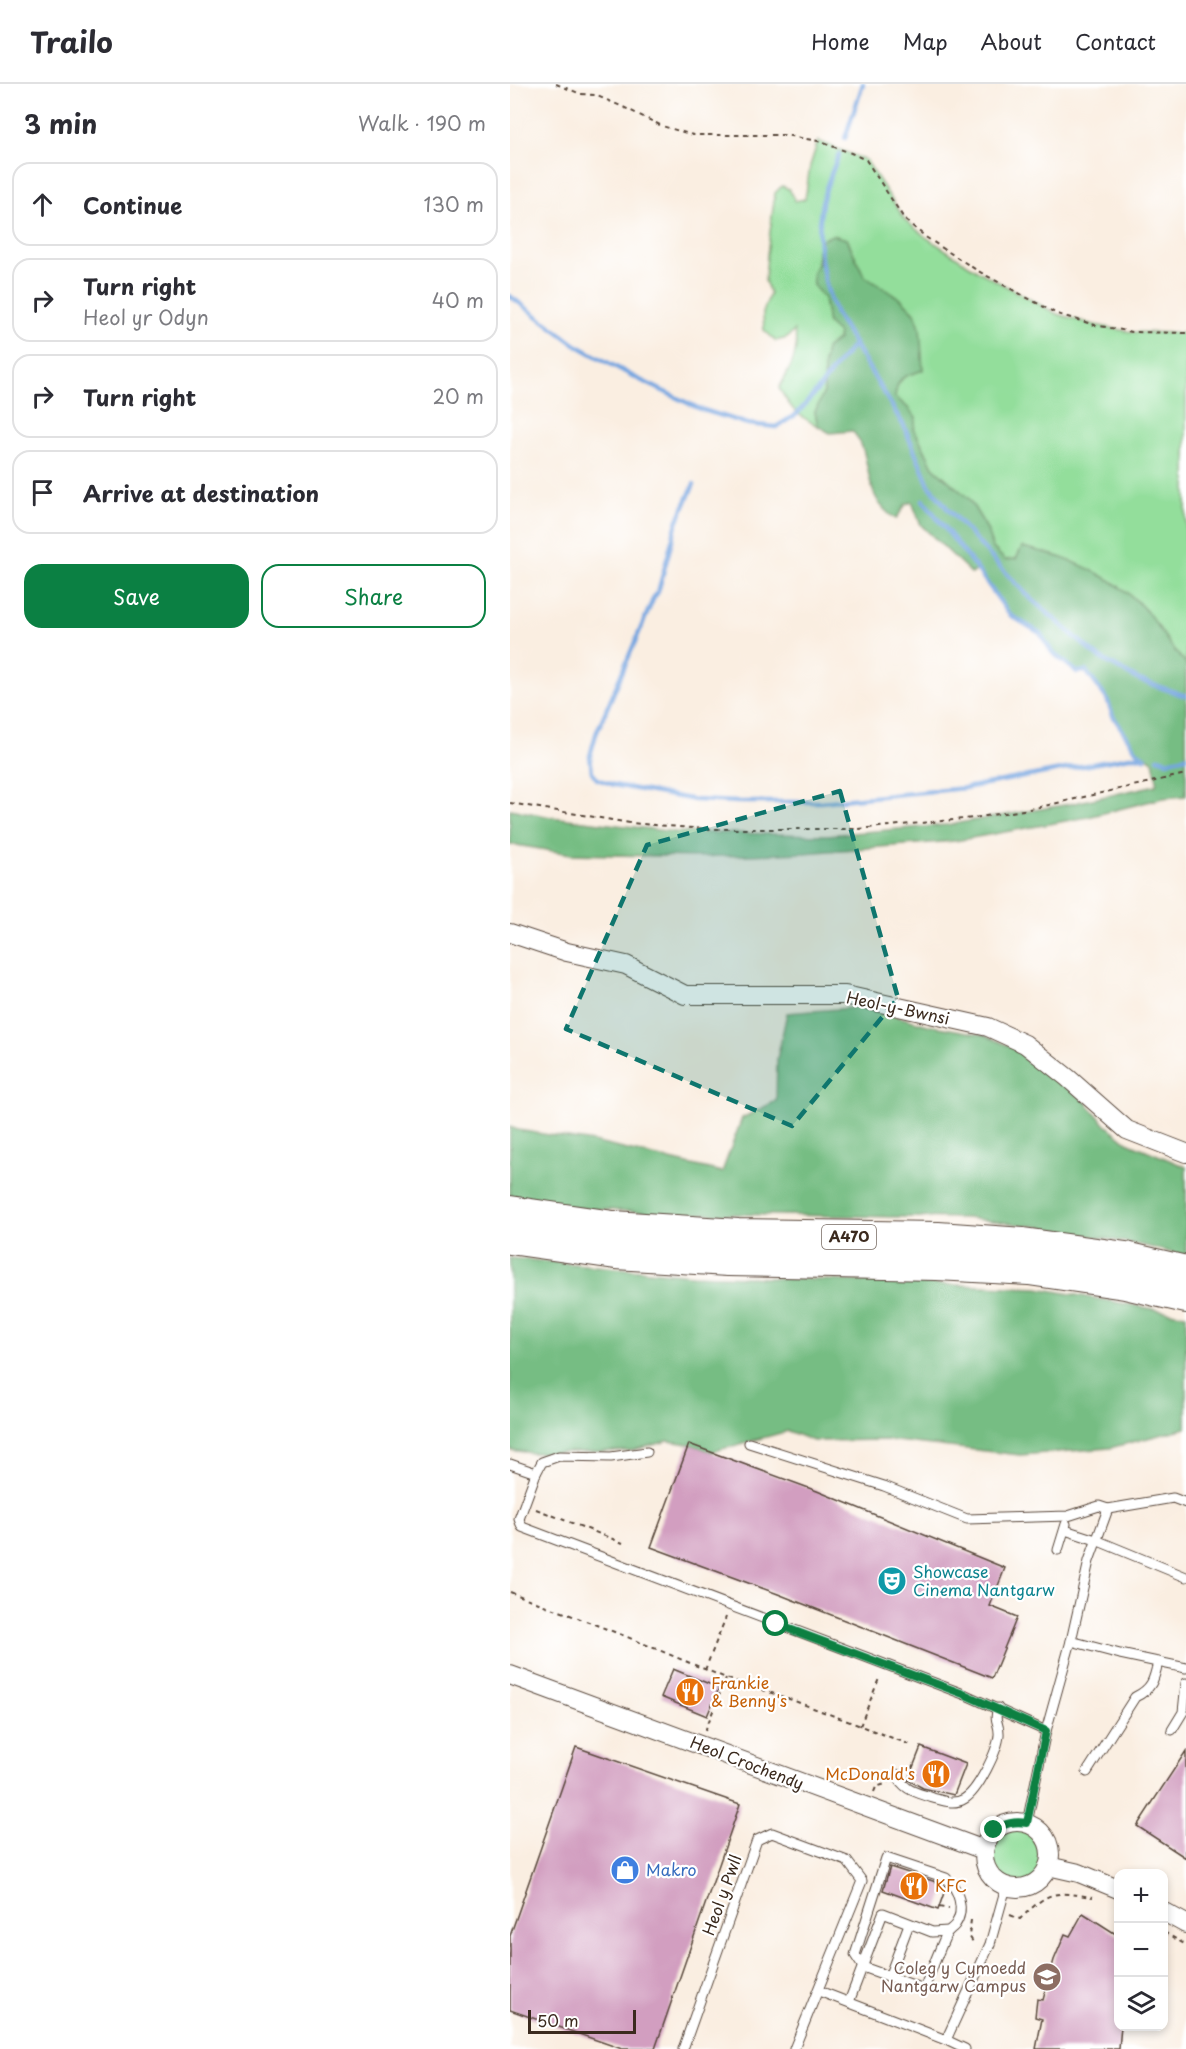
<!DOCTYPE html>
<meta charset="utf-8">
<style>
:root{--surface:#fff;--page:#f7f7f7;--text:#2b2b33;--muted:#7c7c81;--line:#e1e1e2;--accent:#0b8043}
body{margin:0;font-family:"Playpen Sans",sans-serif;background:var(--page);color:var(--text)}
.controls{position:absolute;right:18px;bottom:18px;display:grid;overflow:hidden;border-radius:12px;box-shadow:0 3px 9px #0003}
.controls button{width:54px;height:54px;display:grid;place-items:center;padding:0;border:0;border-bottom:2px solid var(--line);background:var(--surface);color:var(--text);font:30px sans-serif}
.scale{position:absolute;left:18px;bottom:15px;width:108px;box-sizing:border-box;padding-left:6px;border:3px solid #3b2a1e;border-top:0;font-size:16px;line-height:21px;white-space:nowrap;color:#3b2a1e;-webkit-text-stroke:4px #fff;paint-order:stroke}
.stop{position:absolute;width:18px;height:18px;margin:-14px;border:4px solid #0b8043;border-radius:50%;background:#fff}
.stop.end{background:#0b8043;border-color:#fff;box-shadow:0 2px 6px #0008}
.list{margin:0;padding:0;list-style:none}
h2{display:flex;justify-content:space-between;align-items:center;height:78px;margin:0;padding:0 24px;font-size:26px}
h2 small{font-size:20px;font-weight:400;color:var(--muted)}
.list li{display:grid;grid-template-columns:39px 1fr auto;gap:18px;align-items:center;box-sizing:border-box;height:84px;margin:0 12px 12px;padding:0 12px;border:2px solid var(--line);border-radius:18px}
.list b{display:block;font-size:22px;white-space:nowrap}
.list p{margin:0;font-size:20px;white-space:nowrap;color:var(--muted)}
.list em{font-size:20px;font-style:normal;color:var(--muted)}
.actions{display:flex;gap:12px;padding:18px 24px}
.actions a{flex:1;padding:14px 0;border:2px solid var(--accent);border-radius:18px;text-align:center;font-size:21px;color:var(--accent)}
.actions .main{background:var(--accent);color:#fff}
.icon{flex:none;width:33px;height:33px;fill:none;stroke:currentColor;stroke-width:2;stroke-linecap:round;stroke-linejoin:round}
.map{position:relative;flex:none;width:676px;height:1965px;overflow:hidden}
header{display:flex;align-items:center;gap:36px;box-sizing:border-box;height:84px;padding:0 30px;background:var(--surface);border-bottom:2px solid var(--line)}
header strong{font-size:28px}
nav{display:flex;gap:33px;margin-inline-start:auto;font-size:21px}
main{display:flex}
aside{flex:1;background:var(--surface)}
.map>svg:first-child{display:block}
.green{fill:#93de9b;stroke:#67845c;stroke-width:1.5}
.forest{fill:#76bd83;stroke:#587450;stroke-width:1.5}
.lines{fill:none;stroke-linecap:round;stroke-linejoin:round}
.stream{stroke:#75a5e0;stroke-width:4.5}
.building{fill:#d29ec0}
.lane-casing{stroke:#58473b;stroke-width:11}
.street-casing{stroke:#58473b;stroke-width:20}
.highway-casing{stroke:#58473b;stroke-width:34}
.path{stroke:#58473b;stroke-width:2;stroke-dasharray:4.5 4.5;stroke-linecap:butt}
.lane{stroke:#fff;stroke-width:9}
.street{stroke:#fff;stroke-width:18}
.highway{stroke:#fff;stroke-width:32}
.route{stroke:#0b8043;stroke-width:8}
.marked{fill:#0f766e;fill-opacity:0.2;stroke:#0f766e;stroke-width:4.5;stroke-dasharray:12 8;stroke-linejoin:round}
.labels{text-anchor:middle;stroke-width:4.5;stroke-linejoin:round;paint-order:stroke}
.shield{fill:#fff;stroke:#766a62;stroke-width:1.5}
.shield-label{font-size:15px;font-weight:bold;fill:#3b2a1e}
.street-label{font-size:16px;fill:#3b2a1e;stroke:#fff}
.culture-label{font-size:16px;fill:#0d838f;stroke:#fff;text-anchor:start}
.food-label{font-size:16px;fill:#c56008;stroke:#fff;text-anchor:start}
.shop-label{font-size:16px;fill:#366cbe;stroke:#fff;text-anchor:start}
.education-label{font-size:16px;fill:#785e54;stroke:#fff;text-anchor:end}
</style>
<header>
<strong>Trailo</strong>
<nav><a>Home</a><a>Map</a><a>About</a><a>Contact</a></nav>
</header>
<main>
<aside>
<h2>3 min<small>Walk · 190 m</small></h2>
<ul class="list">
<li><svg class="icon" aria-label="ahead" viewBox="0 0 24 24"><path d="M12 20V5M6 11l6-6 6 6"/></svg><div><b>Continue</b></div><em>130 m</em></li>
<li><svg class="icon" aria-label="right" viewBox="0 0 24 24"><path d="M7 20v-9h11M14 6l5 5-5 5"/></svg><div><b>Turn right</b><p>Heol yr Odyn</p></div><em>40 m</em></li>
<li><svg class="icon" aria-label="right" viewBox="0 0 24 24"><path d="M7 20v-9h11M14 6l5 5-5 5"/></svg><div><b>Turn right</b></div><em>20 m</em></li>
<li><svg class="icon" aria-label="arrive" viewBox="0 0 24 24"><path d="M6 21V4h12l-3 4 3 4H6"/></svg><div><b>Arrive at destination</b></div></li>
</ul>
<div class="actions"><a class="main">Save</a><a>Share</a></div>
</aside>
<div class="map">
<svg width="676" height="1965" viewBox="0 0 676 1965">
<rect width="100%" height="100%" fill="#fff"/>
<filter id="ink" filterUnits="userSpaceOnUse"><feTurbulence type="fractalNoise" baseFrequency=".0167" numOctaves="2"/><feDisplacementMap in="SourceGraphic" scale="12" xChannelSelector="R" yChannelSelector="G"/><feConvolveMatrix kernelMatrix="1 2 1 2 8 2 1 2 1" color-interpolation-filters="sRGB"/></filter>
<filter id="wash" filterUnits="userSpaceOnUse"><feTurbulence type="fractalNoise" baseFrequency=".008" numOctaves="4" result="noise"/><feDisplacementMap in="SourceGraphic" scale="24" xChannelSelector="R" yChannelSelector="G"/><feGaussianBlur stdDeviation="1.35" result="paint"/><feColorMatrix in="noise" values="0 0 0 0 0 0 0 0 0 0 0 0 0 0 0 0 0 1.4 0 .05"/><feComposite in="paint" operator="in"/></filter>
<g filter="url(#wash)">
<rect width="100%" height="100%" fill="#faeee1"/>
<g class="green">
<path d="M308,57L356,76L395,136L417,154L468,187L547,230L585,241L622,248L676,249V579C659,564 651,544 637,528C606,491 558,473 512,463L506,475L494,476L482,463L477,445L459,415L423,383L404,344L398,324L385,313L386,303L396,290L407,288L405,229L391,215L354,192L337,155L308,165C309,178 303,188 303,201L314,214L318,239L329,250L328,254L316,265L314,278V308L305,328L308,342C285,330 282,326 269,304C279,286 291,268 284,247L277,254L266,257L254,246L253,229L260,209L255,197L257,171L265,109L272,102L279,105L285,117L295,115L300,82Z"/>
<circle cx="507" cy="1771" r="33"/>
</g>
<g class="forest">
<path d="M322,151L337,155L354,192L391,215L405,229L410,243L413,286C395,293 388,290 385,313L398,324L406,334L404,345L423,383L459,415L477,445L482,463L495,476L506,475L512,463C558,473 606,491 637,528C651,544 659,564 676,579V712L653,714L578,733L445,757L294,769L188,773L61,770L0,760V725L41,733L165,748L317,751L437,741L560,720L646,701L647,696L643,677L626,666L603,632L597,615L576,587L567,588L542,568L530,549L500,531L468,485L462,490L411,441L402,418L396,420L386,435C348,411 366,371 342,347L320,349L308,342L305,328L314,308V278L316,265L328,255L329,250L318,240L314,214L303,201V188L309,177L308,165L310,157Z"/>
<path d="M353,923L418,941L474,951L506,965L573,1015L596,1041L617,1058L676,1083V1172L635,1162L532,1143L456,1134L146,1129L9,1120L0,1116V1043L8,1046L83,1058L212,1088L232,1034L266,1017L267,975L277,929Z"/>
<path d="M0,1174L183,1191L528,1204L676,1231V1344L600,1364L510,1371L377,1356L303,1357L278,1347L201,1368L179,1360L158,1357L120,1367L22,1369L0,1366Z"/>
</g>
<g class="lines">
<g class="stream">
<path d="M335,54L353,0"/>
<path d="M329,70C323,86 315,103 312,119C305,156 312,197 326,230L394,342L419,401L437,424L481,473L518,512L587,572L629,596L676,612"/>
<path d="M0,212L66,261L124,293L190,325L238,340L266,343L287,330L310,303L328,279L345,260"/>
<path d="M184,400L167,438L148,508L144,513L86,650L80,672L82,688L87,695L104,701L185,716L228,718H310L455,704L625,672L635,674"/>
<path d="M413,416L467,485L500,531L530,549L542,568L567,588L576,587L597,615L603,632L626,666L635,674"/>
<path d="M648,674L657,677L676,673"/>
</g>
</g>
<g id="blocks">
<g class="building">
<path d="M179,1360L307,1407L495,1484L480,1522L507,1533L482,1594L268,1510L141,1463Z"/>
<path d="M163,1585L209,1604L197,1632L151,1613Z"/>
<path d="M66,1663L230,1720L145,1965H112L0,1926V1852Z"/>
<path d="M411,1663L456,1680L444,1711L413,1704L398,1696Z"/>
<path d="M676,1667V1774L627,1742Z"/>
<path d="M380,1783L432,1800L436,1803L428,1826L373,1806Z"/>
<path d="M573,1829L609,1852V1942H611L609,1965H526L532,1935L525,1933L527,1915L533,1916L544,1876L555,1850L560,1852Z"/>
</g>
</g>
</g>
<g filter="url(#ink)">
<use href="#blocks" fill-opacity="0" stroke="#58473b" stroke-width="1.5"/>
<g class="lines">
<g class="lane-casing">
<g id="lane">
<path d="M239,1359L374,1402L457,1435L558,1432L589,1422L598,1425L663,1414L676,1419"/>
<path d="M0,1380L26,1389L9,1435L12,1443L456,1611L536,1647"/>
<path d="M26,1389L32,1378L49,1372L101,1373L137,1368"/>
<path d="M555,1446L586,1456L676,1493"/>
<path d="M548,1466L556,1440"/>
<path d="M561,1557L610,1570L676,1584"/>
<path d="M662,1646L673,1628L676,1599"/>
<path d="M577,1688L625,1613C642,1605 644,1596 648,1578"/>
<path d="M386,1690C394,1707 406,1708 423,1714C434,1717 444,1721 454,1715C468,1707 488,1666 489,1651C490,1639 483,1638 488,1624"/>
<path d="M517,1739L536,1647L561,1557L579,1477L598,1425"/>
<path d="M376,1774L436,1794C448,1804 456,1826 445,1841C442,1845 438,1846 436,1851C428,1869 421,1887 414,1905L353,1883L345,1871Z"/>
<path d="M379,1893L399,1840"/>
<path d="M309,1907L436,1956L455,1965"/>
<path d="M339,1918L373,1829L422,1848L438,1847"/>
<path d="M436,1956L480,1860L496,1803"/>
<path d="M173,1965L247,1756L262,1749L337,1777L352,1797L284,1965"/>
</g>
</g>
<g class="street-casing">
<g id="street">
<path d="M0,849L57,868L116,881L175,911H335L478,943L515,960L558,994L617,1046L676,1069"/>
<path d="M0,1591L474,1766"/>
<circle cx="507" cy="1771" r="33"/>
<path d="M538,1782L569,1789L608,1805"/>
<path d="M654,1828L676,1840"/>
</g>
</g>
<g class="highway-casing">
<g id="highway">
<path d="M0,1128L103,1143L228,1151L428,1154L513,1160L616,1174L676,1188"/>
<path d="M0,1154L106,1169L218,1176L427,1180L519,1185L615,1199L676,1213"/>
</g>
</g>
<g class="path">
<path d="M46,0L71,10L85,11L113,23L152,42L183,51H274L308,57L341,69L356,76L395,136L417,154L468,187L547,230L585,241L622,248L676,249"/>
<path d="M0,719L120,739L195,745H348L464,734L525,724L676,690"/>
<path d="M26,1425L113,1459"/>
<path d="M0,1508L115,1552L216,1594L274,1613L401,1661"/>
<path d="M195,1586L216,1533"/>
<path d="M350,1642L370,1592"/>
<path d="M195,1647L216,1594"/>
<path d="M364,1708L366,1703L378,1699"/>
<path d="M429,1823L439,1825"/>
<path d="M500,1831L510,1835C541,1805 543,1808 583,1813"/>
<path d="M461,1836L459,1852L465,1861"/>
<path d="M654,1848L676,1861"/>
</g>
<use href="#lane" class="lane"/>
<use href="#street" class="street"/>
<use href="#highway" class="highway"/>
</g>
</g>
<g class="lines" filter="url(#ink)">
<path class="route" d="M266,1540L456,1611L536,1647L517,1739C504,1737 496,1739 484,1746"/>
</g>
<path class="marked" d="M330,707L388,914L282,1042L56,945L137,761Z"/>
<defs>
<g id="theatre-disc" transform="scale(1.5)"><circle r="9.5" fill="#0f9aa8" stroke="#fff"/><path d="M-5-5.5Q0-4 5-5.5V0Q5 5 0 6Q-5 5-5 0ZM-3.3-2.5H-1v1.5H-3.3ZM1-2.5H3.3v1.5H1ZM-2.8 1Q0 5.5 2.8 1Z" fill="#fff"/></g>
<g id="restaurant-disc" transform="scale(1.5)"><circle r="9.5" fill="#e8710a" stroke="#fff"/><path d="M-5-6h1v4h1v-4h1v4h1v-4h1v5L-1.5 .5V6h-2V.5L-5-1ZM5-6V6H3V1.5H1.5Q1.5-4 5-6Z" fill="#fff"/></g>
<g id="shop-disc" transform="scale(1.5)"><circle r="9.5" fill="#3f7fe0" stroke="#fff"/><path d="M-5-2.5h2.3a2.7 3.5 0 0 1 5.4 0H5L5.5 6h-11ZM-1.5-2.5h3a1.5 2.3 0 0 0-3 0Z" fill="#fff"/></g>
<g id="university-disc" transform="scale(1.5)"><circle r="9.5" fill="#8d6e63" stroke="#fff"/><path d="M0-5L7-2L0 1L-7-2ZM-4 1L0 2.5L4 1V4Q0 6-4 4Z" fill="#fff"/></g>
</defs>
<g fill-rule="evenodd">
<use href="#theatre-disc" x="382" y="1497"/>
<use href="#restaurant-disc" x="180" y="1608"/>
<use href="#restaurant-disc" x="426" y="1690"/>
<use href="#shop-disc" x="115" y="1786"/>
<use href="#restaurant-disc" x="404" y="1802"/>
<use href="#university-disc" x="537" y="1893"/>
</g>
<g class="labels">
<rect class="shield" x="312" y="1141" width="54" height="24" rx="4.5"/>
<g class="shield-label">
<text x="339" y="1158">A470</text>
</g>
<g class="street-label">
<text transform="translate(388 924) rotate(12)" y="6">Heol-y-Bwnsi</text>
<text transform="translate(237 1679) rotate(21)" y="6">Heol Crochendy</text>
<text transform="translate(212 1811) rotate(-70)" y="6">Heol y Pwll</text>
</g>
<g class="culture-label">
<text x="403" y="1494">Showcase<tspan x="403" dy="18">Cinema Nantgarw</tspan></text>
</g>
<g class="food-label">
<text x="201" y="1605">Frankie<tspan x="201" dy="18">&amp; Benny's</tspan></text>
<text x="405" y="1696" text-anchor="end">McDonald's</text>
<text x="425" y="1808">KFC</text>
</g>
<g class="shop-label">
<text x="136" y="1792">Makro</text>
</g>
<g class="education-label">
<text x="516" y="1890">Coleg y Cymoedd<tspan x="516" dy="18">Nantgarw Campus</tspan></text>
</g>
</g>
</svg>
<div class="controls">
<button>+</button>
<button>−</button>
<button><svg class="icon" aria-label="layers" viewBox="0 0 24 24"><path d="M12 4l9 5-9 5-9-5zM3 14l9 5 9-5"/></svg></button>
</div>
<div class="scale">50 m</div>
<div class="stop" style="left:266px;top:1540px"></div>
<div class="stop end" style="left:484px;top:1746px"></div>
</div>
</main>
